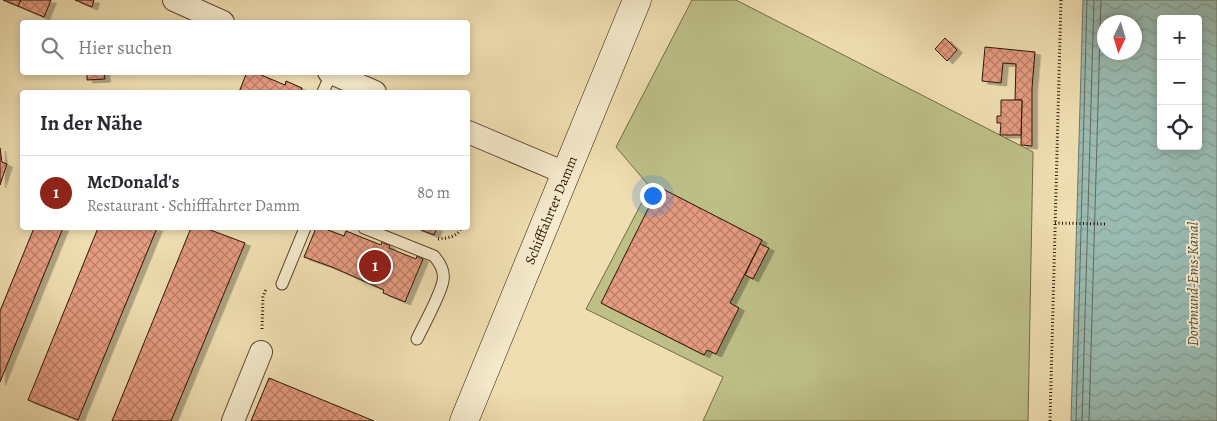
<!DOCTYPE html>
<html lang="de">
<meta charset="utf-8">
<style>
:root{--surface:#fff;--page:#f7f7f7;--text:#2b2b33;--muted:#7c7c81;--line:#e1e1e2;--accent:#8f2418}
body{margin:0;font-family:Alegreya,serif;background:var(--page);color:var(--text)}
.controls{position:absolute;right:15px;top:15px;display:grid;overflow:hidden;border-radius:5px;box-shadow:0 2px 8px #0003}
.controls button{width:45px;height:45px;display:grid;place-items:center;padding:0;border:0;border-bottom:1px solid var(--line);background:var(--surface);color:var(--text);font:25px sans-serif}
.compass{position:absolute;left:1097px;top:15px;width:45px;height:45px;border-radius:50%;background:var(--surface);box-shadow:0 2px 8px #0003;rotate:184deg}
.you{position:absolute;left:652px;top:195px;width:18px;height:18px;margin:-12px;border:4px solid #fff;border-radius:50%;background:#1a73e8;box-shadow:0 0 0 8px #1a73e833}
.badge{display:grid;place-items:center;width:32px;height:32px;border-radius:50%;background:var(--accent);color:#fff;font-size:16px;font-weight:700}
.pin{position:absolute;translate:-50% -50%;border:2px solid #fff;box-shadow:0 1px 5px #0006}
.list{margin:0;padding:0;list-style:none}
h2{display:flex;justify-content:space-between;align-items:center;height:65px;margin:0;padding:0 20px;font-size:21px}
h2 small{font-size:16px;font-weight:400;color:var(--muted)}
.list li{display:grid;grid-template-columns:32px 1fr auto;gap:15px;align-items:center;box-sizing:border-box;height:75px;padding:0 20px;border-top:1px solid var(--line)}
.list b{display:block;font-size:19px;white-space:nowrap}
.list p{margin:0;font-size:16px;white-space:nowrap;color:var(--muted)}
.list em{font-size:16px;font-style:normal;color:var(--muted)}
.icon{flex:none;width:28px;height:28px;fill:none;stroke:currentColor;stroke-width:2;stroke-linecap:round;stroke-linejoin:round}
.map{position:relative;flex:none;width:1217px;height:421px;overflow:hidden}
.search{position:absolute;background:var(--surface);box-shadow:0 2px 8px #0003;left:20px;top:20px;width:450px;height:55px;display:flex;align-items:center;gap:12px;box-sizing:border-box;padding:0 18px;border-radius:5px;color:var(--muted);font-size:19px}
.panel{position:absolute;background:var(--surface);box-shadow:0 2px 8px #0003;left:20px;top:90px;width:450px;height:140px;border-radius:5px}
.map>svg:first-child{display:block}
.grass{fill:#bec088;stroke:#766a47}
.water{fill:url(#water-waves);stroke:#6f786d;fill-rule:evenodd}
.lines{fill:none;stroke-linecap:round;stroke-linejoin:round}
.shore{stroke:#64685c;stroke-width:1}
.building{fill:url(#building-cross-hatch);stroke:#2e1406;filter:url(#shadow)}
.lane-casing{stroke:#5e4631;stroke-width:13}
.street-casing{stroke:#5e4631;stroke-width:24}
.secondary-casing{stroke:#2e1406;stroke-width:29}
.path{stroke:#2e1406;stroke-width:3;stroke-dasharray:1 2.5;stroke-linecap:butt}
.lane{stroke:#f5eacc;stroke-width:11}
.street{stroke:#f5eacc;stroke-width:22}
.secondary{stroke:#f5eacc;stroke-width:28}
.labels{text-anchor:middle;stroke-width:4;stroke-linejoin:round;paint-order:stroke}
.street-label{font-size:14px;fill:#2e1406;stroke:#f5eacc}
.water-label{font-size:15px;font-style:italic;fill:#544e42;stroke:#f5eacc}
</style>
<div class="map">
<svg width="1217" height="421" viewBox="0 0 1217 421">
<defs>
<pattern id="water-waves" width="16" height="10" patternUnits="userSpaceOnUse" patternTransform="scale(1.25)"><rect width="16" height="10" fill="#9abbb2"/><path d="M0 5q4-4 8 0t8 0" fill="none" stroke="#85a098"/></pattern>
<pattern id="building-cross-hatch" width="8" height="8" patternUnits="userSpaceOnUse" patternTransform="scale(1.25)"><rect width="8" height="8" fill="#e69c81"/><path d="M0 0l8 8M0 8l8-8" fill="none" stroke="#bb7e68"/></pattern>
<filter id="shadow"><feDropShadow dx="5.5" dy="3" stdDeviation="0" flood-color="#0004"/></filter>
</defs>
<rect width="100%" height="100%" fill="#efdeb1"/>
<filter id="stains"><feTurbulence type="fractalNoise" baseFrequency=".004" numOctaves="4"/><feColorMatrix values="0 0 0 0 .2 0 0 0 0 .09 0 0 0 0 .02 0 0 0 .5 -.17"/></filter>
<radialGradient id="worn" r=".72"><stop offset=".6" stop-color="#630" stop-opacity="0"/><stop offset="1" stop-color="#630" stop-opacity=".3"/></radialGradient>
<path class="grass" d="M692,0H736L1033,152L1028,421H703L723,377L586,309L650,187L616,147Z"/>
<path class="water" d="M1083,0H1217V421H1071ZM1161,19H1198V146H1161ZM1104,22H1134V52H1104Z"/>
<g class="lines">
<g class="shore">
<path d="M1076,421L1087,0"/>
<path d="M1082,421L1094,0"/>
<path d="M1089,421L1101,0"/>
</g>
</g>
<g class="building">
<path d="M3,0H21L18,6Z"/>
<path d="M21,0H51L44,17L18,6Z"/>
<path d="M75,0H94L92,7Z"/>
<path d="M945,38L957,50L947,61L935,49Z"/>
<path d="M985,47L1035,52L1032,88V146L1021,145L1022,100H1015L1016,64L1003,63L1001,83L982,81Z"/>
<path d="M87,72H104L105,79L87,80Z"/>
<path d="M247,72H254L285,85L286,81L302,88L300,92H239Z"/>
<path d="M1001,100H1022L1021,135H1000L1001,123H997V116H1001Z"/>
<path d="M0,148L2,162L7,164L0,185Z"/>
<path d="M659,187L762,240L730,303L739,308L716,354L707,350L704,355L601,303Z"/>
<path d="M34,228H63L0,382V311Z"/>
<path d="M98,228H157L78,420L28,400Z"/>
<path d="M191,228H205L245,243L171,421H112Z"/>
<path d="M316,228H323L344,236L346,231L381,245L382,242L390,246L389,248L416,259L417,256L423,259L405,302L383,293L384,290L332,267L304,257Z"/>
<path d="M416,228H437L434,235Z"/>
<path d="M760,244L769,248L753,279L745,275Z"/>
<path d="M269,378L374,421H251Z"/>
</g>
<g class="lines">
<g class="lane-casing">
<g id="lane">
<path d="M323,92L331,74"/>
<path d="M364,228L434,256C440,263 445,271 443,281C440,296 424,324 417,339"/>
<path d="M282,284L305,228"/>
</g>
</g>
<g class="street-casing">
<g id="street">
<path d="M174,0L223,22"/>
<path d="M329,72L375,92"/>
<path d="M468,132L565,173"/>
<path d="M233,421L261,352"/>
</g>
</g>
<g class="secondary-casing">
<g id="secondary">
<path id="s1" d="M464,421L637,0"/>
</g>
</g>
<g class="path">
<path d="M1055,223L1105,224"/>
<path d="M438,239C448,238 457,237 461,228"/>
<path d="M262,329L263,297L266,289"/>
<path d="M1050,421L1061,0"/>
</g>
<use href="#lane" class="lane"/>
<use href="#street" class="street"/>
<use href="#secondary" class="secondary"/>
</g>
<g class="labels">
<g class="street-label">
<text dy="5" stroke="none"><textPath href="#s1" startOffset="228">Schifffahrter Damm</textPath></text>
</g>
<g class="water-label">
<text transform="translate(1193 284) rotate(-90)" y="5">Dortmund-Ems-Kanal</text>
</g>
</g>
<rect width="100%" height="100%" filter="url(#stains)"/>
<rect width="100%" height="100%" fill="url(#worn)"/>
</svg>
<div class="controls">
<button>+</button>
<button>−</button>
<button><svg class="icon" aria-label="locate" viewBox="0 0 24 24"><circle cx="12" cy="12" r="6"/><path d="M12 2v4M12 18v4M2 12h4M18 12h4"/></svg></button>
</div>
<svg class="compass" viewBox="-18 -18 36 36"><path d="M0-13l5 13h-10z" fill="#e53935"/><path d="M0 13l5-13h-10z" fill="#7c7c81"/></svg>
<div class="you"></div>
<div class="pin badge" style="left:375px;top:266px">1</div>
<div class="search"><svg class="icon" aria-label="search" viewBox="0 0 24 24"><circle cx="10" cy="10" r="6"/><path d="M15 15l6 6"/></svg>Hier suchen</div>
<section class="panel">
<h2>In der Nähe<small></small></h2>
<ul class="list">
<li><span class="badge">1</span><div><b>McDonald's</b><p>Restaurant · Schifffahrter Damm</p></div><em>80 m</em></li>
</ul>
</section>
</div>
